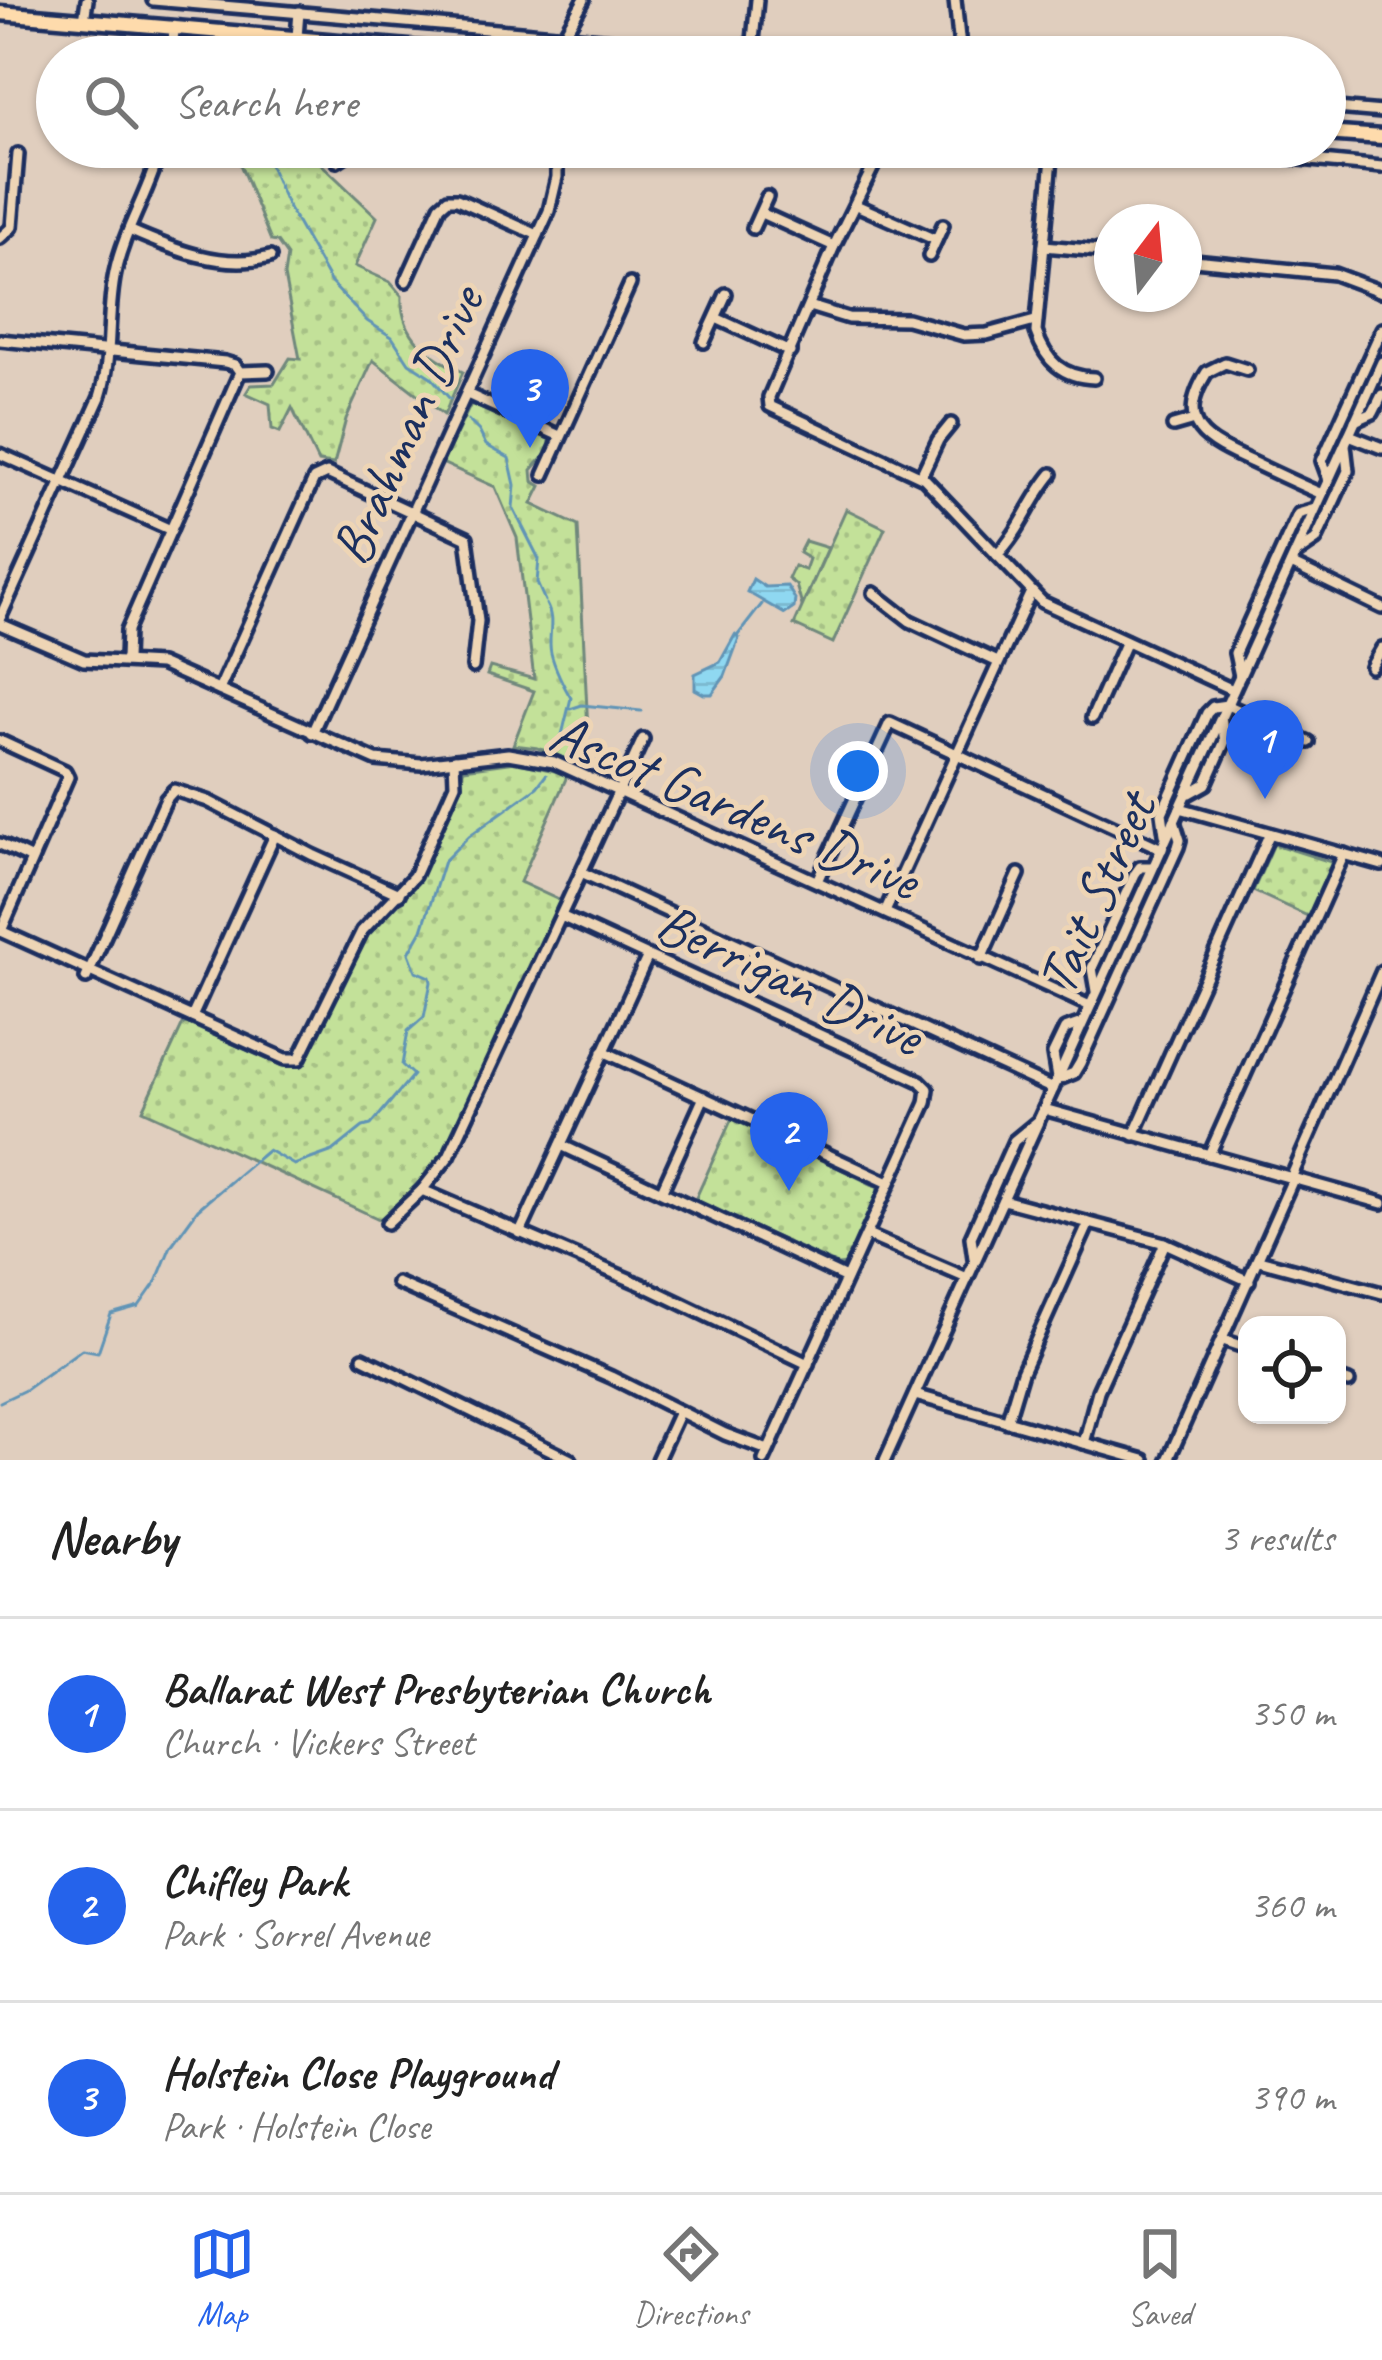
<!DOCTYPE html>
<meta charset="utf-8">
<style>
:root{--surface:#fff;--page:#f2f2f2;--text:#222;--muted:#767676;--line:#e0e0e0;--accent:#2563eb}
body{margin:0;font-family:Caveat,sans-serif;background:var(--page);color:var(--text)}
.controls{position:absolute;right:36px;bottom:36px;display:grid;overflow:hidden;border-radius:24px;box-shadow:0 3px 9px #0004}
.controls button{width:108px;height:108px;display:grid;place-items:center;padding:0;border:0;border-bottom:3px solid var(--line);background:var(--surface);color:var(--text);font:60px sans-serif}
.compass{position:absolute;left:1094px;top:204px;width:108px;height:108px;border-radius:50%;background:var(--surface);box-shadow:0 3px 9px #0004;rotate:16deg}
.you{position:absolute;left:858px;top:771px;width:42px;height:42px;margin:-30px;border:9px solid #fff;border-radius:50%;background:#1a73e8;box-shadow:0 0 0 18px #1a73e833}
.badge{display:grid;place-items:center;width:78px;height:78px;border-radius:50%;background:var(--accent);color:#fff;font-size:39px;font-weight:700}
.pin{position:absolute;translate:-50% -99px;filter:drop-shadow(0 3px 6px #0008)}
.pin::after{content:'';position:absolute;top:63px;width:42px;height:36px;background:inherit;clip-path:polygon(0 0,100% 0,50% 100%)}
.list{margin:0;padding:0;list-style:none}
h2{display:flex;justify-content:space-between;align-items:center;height:156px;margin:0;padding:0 48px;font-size:51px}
h2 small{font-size:39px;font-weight:400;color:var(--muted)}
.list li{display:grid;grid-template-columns:78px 1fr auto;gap:36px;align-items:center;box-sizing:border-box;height:192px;padding:0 48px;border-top:3px solid var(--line)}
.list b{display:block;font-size:45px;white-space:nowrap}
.list p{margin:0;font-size:39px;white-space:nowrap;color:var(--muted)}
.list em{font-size:39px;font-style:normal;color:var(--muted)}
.icon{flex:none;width:66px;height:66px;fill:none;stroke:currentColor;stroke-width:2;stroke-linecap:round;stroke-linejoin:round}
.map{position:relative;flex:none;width:1382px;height:1460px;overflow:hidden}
.search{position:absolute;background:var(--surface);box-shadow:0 3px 9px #0004;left:36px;right:36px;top:36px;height:132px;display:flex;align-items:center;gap:30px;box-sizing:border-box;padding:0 42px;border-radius:66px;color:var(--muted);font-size:45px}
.sheet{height:732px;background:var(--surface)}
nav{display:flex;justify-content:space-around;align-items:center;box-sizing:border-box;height:168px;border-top:3px solid var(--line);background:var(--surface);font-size:33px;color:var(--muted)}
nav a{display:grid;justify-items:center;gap:6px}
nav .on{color:var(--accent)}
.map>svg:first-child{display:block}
.grass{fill:url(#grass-tufts);stroke:#6f887c;stroke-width:3}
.park{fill:url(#park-dots);stroke:#6f887c;stroke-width:3}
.water{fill:url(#water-rules);stroke:#6194b6;stroke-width:3}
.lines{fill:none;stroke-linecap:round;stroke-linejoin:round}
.stream{stroke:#6194b6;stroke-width:3}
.minor-casing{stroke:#1b2f5e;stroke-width:18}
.major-casing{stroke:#1b2f5e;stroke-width:21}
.minor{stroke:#eed5b5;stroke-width:9}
.major{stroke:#fedbac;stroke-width:12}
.labels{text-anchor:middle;stroke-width:10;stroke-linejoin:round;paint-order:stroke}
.street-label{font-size:57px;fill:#1b2f5e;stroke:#eed5b5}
</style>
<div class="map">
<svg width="1382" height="1460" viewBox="0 0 1382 1460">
<defs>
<pattern id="grass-tufts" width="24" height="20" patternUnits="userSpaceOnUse" patternTransform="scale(3)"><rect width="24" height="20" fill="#c3e199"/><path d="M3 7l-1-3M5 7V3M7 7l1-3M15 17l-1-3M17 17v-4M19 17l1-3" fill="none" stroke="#a7c186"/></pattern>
<pattern id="park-dots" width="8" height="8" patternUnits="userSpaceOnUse" patternTransform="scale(3)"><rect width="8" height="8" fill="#c3e199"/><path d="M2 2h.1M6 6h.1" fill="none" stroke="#a7c186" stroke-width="1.8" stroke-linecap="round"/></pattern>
<pattern id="water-rules" width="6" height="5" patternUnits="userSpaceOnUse" patternTransform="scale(3)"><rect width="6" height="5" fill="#8fd8f1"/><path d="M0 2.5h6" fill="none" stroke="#7bbad1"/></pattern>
</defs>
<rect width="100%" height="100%" fill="#e0cebe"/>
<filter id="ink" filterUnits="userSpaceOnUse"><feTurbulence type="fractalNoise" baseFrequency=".00833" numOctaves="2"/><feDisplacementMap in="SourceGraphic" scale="24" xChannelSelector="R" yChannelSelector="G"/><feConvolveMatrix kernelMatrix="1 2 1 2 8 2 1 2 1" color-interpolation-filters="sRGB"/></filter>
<g filter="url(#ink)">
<path class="grass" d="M805,541L828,548L802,606L796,585L788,579L794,566L805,570L809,559L799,553Z"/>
<g class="park">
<path d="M233,147H310L315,158L377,217L355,266L390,282L402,296C400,336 430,357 463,372L444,415L373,360L346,419L334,464L318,462L292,408L280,432L272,429L270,404L246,393L251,385L274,384L290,358L300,359L284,276L287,256L277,242L271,241Z"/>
<path d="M471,404L549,438L551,448L532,470L533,481L541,486L532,504L578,526L588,731L573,762L538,748L513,745L534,691L487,675L490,667L534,679L517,538L495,487L442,463Z"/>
<path d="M846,509L885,528L833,643L794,625Z"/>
<path d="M515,762L568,774L520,882L563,902L444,1156L385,1217L379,1219L143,1110L183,1024L187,1023L280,1065L296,1066L307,1060L366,933L417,882L464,769Z"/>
<path d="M1274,844L1331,862L1332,870L1310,917L1253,891Z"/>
<path d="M733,1116L877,1187L879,1194L846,1264L838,1265L695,1200Z"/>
</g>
<g class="water">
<path d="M753,579L765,587L787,586L795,599L794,608L785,614L747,592Z"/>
<path d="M735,635L739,638L725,676L712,694H704L695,689V674L720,662Z"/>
</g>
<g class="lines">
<g class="stream">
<path d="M262,147L288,207L331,283L367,321L392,337L409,363L431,377L450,399"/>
<path d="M468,420L479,431L486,445L509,458L515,485L513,508L539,559L537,583L545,601"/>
<path d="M546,604C556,621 547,636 551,653C554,666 564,687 571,698L559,747"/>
<path d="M738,635L762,604"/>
<path d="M570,709L582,705L641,711"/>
<path d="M0,1402L25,1390L82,1349L98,1352L111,1314L139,1306L156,1282L171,1246L198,1209L268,1150L294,1165L333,1151L363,1127L371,1125L413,1075L402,1065L408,1031L424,1017L431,982L430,977L416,971L409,953L422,930L444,861L469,836L537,787L546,775"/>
</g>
<g class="minor-casing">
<g id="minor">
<path d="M153,0L808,57"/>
<path d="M955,0L961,57"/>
<path d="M84,20L87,0"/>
<path d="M297,37L299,12"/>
<path d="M752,51L757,0"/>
<path d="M172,57L174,28"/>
<path d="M561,57L565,33L584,0"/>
<path d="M1325,107L1382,112"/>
<path d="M883,147L834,246L769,397L770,406L924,478L1042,602L1233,690"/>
<path d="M1053,147L1036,332C1046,362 1063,377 1094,378"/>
<path d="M1180,147L1382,167"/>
<path d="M337,161L358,147"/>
<path d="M856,205L936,240"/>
<path d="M761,213L834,246"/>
<path d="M753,228L767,197"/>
<path d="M129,230C172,249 223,270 270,257"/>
<path d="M0,238L12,227L18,154"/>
<path d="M1044,246L1112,252"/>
<path d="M929,256L943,225"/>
<path d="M1184,259L1334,274L1382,292"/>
<path d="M406,281L440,206L448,199H457L538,235"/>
<path d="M809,306L848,318L907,319L964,335L987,334L1035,321"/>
<path d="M716,318L790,352"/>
<path d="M0,340L225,362L235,365L240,372L268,371"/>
<path d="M704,342L726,294"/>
<path d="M1247,370L1225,363L1207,372C1173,426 1206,441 1252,462C1275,473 1298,484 1322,494"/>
<path d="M467,394L560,436"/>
<path d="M1355,421L1373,413L1382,395"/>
<path d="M1173,426L1194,420"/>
<path d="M1349,435L1382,448"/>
<path d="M0,454L171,530"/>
<path d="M544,475L630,284"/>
<path d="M921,476L938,440L951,424"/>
<path d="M1329,480L1322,461L1382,329"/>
<path d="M1297,553L1316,540L1348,471L1345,445"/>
<path d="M997,555C1021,531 1030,500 1052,474"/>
<path d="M1291,564L1382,608"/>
<path d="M874,593L910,621L998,662"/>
<path d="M0,618L100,397C113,356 106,315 115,273C124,229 150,191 161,147"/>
<path d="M0,624L84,660L160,664L376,760L421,764L508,754L554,762L1090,1006"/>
<path d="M126,660L127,630L240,372"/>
<path d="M1371,667L1382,648"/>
<path d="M1240,676L1235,653L1298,514L1315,509"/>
<path d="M219,690L314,479L327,473L467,538L478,621L473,667"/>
<path d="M1227,705L1309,742"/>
<path d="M1092,718L1126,641"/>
<path d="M312,733L549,211L557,177V147"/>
<path d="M0,741L65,771L68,777L1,931"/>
<path d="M1190,793L1206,784L1225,741L1221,717"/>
<path d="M1180,808L1382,865"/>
<path d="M1165,834L1162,813L1207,713L1213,707L1227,705"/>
<path d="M0,844L32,859"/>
<path d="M583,873L1053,1089"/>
<path d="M817,881L890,723L1162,849"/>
<path d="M885,912L1031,592"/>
<path d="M561,916L920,1081L928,1089L926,1103L764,1460"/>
<path d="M1,931L285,1059H299L362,931L414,876L455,784L454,760"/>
<path d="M981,959L1019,874"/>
<path d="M86,978L166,799L174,790L208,801L313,855L399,894"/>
<path d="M1096,991L1092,968L1135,874L1140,867H1153"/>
<path d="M192,1017L275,835"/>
<path d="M603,1051L889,1183"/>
<path d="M1057,1078L1053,1054L1065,1029L1082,1023"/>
<path d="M1057,1080L1074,1073L1080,1063L1178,847L1180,840L1174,821"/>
<path d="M1044,1109L1382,1203"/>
<path d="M1134,1135L1269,835"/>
<path d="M561,1145L846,1278"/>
<path d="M1209,1155L1344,854"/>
<path d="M1291,1178L1382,971"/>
<path d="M422,1190L647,1287L808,1364"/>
<path d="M662,1190L704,1097"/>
<path d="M1003,1200L1165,1243L1249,1281"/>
<path d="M387,1223L422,1190L449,1156L643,739"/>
<path d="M520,1233L647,958"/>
<path d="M867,1235L967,1278"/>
<path d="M974,1258L971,1237L1014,1141L1037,1122"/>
<path d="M1259,1260L1382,1293"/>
<path d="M397,1283L611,1377L725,1434L768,1450"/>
<path d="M1223,1340L1247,1348"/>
<path d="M363,1358L571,1460"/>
<path d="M1337,1378L1349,1382"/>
<path d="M915,1395L1144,1460"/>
<path d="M1007,1422L1022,1372L1089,1223"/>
<path d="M1084,1443L1098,1391L1165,1243"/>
<path d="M657,1460L679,1412"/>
<path d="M885,1460L1382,362"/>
<path d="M1168,1460L1293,1179"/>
</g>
</g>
<g class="major-casing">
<g id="major">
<path d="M0,13L514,57"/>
<path d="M1325,133L1382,137"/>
</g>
</g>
<use href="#minor" class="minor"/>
<use href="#major" class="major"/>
</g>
</g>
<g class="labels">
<g class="street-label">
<text transform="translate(406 425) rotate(-66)" y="20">Brahman Drive</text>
<text transform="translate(735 805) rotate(23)" y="20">Ascot Gardens Drive</text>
<text transform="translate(1095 893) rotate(-66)" y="20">Tait Street</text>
<text transform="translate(790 978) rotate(25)" y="20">Berrigan Drive</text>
</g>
</g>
</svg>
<div class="controls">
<button><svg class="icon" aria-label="locate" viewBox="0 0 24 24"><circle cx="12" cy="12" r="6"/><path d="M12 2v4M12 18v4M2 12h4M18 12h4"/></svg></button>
</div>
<svg class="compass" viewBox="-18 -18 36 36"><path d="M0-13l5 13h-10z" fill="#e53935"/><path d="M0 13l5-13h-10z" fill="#767676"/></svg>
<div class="you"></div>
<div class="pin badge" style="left:1265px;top:799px">1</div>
<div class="pin badge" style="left:789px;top:1191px">2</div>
<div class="pin badge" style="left:530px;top:448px">3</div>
<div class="search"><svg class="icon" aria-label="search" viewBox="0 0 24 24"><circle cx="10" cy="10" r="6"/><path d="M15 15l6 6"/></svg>Search here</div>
</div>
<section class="sheet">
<h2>Nearby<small>3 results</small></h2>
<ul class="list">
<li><span class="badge">1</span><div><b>Ballarat West Presbyterian Church</b><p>Church · Vickers Street</p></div><em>350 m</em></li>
<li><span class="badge">2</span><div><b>Chifley Park</b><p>Park · Sorrel Avenue</p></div><em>360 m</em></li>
<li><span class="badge">3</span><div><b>Holstein Close Playground</b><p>Park · Holstein Close</p></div><em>390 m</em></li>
</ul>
</section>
<nav>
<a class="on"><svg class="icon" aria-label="map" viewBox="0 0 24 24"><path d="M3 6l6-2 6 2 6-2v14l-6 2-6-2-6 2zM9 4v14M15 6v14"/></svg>Map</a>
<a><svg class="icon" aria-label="directions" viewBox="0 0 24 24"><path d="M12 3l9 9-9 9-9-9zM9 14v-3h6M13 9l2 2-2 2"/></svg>Directions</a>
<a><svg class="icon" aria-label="saved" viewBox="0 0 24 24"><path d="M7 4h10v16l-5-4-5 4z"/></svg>Saved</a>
</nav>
